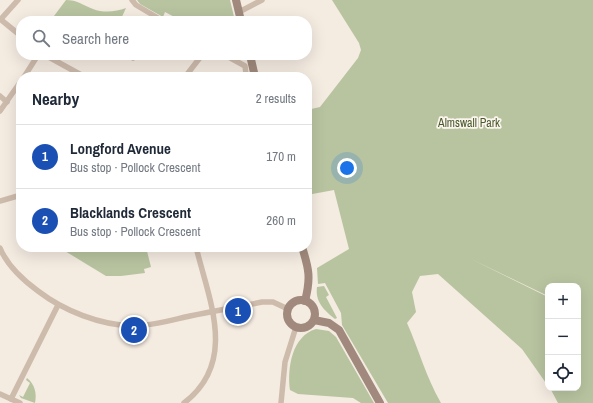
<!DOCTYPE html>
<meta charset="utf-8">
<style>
:root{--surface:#fff;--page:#f6f6f7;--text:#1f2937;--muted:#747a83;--line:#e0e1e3;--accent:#b45309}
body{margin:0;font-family:"Archivo Narrow",sans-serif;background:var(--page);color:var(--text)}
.controls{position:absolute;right:12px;bottom:12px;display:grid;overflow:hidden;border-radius:8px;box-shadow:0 4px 16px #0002}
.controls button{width:36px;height:36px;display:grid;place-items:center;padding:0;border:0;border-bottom:1px solid var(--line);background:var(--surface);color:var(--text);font:20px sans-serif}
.you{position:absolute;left:347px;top:168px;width:14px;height:14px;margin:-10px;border:3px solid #fff;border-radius:50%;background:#1a73e8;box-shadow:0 0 0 6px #1a73e833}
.badge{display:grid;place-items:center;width:26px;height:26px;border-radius:50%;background:var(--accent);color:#fff;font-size:13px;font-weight:700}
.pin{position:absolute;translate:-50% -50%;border:2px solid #fff;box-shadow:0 1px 4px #0006}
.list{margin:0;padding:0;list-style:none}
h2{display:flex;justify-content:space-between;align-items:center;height:52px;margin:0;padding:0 16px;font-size:17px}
h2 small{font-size:13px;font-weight:400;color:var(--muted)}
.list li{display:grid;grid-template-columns:26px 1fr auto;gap:12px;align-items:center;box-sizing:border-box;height:64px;padding:0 16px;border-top:1px solid var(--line)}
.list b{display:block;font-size:15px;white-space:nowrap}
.list p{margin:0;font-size:13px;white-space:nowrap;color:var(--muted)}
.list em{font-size:13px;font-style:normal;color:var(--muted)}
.icon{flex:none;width:22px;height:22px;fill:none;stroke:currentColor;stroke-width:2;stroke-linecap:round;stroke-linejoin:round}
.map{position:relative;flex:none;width:593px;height:403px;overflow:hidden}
.search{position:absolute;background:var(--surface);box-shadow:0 4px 16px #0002;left:16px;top:16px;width:296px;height:44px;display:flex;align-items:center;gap:10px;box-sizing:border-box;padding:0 14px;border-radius:16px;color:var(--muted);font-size:15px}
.panel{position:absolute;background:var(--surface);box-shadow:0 4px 16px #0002;left:16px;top:72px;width:296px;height:180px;border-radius:16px}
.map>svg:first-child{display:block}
.green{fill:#b8c4a0}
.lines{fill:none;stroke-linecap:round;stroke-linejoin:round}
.minor{stroke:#cdbbac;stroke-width:5.5}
.secondary{stroke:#a18a7d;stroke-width:8}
.labels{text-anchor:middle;stroke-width:3.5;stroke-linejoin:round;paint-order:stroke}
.park-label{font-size:12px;fill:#4a5a2e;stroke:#fbf5ee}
</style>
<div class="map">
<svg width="593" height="403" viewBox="0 0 593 403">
<rect width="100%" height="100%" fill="#f4ebe1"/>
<g class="green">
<path d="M66,0C77,0 83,5 93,9C103,13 116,12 126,8L120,21H105L97,18V21H84L77,17L74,21H62L54,16Z"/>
<path d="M137,0H230L235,21H182L165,12L163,17L140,4Z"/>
<path d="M332,0H593V403H558L550,388H578V286H548V296L471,259L548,297V386L522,349L438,274L420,276L412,292L416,312L407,323C419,350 426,377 441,403H388L342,325L341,313L325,283L318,284L317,268L349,249L334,190L307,195V110L320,107L358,58L361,50L359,43Z"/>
<path d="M51,247H146L151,267L144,269L145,273L121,276H106L60,248L57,251Z"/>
<path d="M324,286L329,295L326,297L337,318L335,319C324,310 315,302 317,287Z"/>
<path d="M316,329L329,331L336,337L374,403H361L353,398L298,394L290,390C287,368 292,336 316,329Z"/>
<path d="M27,378C35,384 37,394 35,403L21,398L19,395L23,397L30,383L26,380Z"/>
</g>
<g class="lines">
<g class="minor">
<path d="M132,0L136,5L163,21"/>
<path d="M239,12L262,0"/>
<path d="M0,19L21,36"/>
<path d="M1,19L18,0"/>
<path d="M45,55L85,77"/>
<path d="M225,55L245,66L246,74"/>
<path d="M133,58L135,55"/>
<path d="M24,77L38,55"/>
<path d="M185,77L202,55"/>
<path d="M0,96L7,102"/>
<path d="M0,111L21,81"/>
<path d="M0,201L21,195"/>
<path d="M0,248C7,265 23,280 38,291C64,311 100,325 133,326C152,326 172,320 190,316C214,311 238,307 262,302H273L288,309"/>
<path d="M0,394L20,403"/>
<path d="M11,399L58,305"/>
<path d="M184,403C238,362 209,300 196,247"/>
<path d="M281,403L285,362L296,327"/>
</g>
<g class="secondary">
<path d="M236,0L241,21"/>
<path d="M250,55L255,77"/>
<path d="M302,247C309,269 311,278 305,301"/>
<circle cx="301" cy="314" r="14"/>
<path d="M314,320L329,323L339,330L380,403"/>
</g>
</g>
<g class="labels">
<g class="park-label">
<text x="469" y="127">Almswall Park</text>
</g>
</g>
</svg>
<div class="controls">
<button>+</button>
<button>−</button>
<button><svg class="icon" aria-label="locate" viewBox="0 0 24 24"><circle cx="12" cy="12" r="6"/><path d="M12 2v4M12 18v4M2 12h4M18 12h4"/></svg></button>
</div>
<div class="you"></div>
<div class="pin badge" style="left:238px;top:311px;background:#1a4fb4">1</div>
<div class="pin badge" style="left:134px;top:330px;background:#1a4fb4">2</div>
<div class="search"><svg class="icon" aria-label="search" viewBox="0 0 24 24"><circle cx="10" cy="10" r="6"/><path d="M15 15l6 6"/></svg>Search here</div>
<section class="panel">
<h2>Nearby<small>2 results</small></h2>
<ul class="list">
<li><span class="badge" style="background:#1a4fb4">1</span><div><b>Longford Avenue</b><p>Bus stop · Pollock Crescent</p></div><em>170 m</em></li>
<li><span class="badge" style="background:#1a4fb4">2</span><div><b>Blacklands Crescent</b><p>Bus stop · Pollock Crescent</p></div><em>260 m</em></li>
</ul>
</section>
</div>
